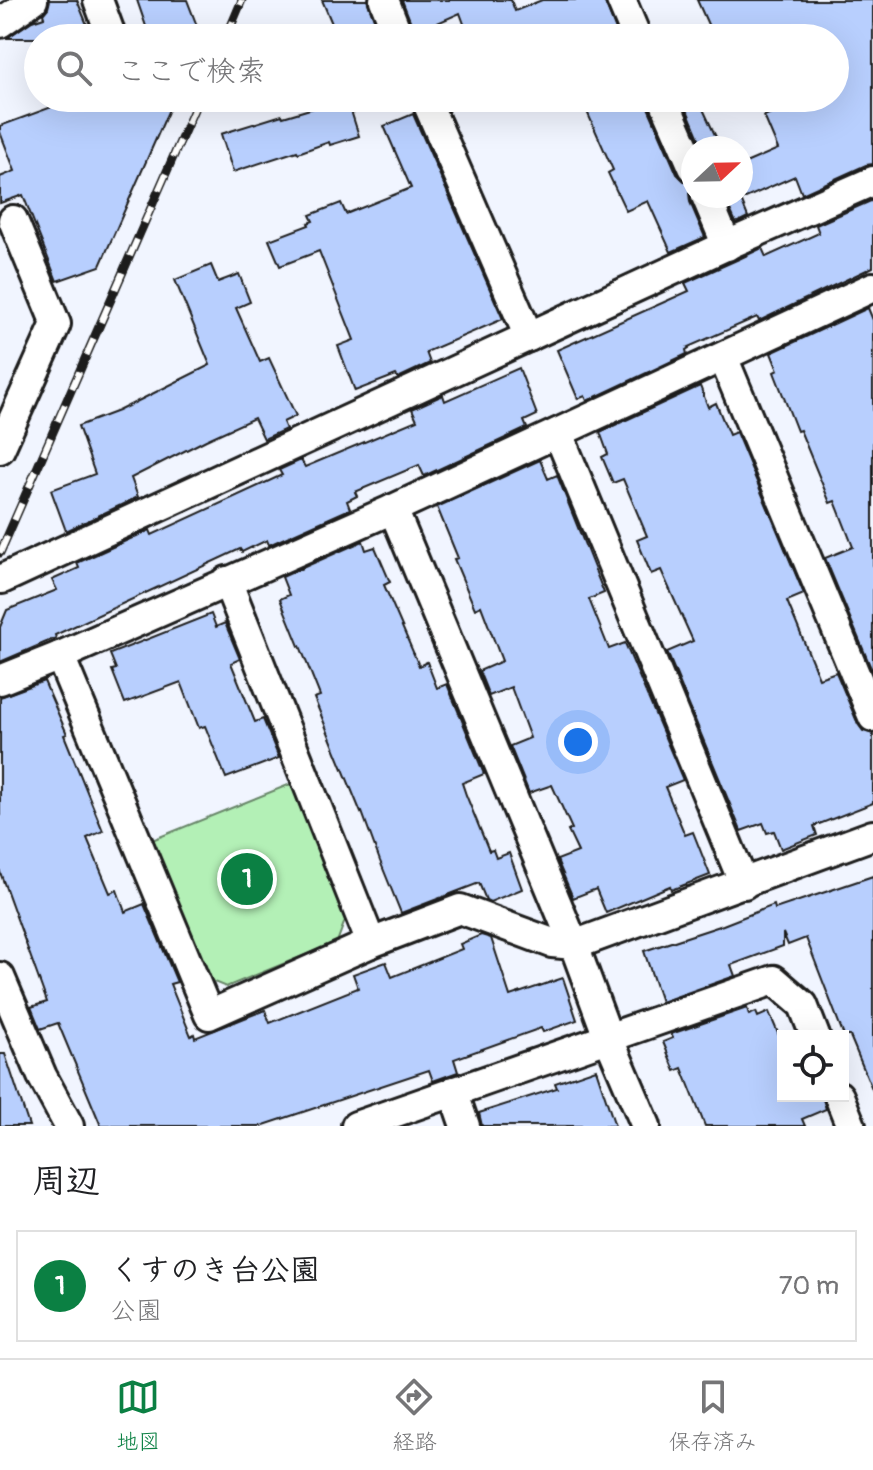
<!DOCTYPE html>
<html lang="ja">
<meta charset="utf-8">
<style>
:root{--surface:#fff;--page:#f2f2f2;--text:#202124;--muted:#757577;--line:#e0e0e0;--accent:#0b8043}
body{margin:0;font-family:Pangolin,"Klee One",sans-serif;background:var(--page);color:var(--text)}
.controls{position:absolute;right:24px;bottom:24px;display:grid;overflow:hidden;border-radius:0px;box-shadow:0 8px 32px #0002}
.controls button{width:72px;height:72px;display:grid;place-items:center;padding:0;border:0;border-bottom:2px solid var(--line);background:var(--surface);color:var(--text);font:40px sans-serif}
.compass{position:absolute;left:681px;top:136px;width:72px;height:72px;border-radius:50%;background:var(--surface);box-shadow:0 8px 32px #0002;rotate:68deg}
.you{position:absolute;left:578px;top:742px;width:28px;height:28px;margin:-20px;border:6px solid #fff;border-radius:50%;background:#1a73e8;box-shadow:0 0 0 12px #1a73e833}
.badge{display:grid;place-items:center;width:52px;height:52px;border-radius:50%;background:var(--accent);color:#fff;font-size:26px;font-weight:700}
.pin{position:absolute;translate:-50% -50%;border:4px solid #fff;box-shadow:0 2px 8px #0006}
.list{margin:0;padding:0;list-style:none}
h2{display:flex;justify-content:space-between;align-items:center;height:104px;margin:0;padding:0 32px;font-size:34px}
h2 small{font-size:26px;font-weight:400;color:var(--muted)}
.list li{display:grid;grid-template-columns:52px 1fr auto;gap:24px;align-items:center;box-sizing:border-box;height:112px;margin:0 16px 16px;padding:0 16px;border:2px solid var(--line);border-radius:0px}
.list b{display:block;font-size:30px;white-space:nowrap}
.list p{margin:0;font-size:26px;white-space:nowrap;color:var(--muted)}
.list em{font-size:26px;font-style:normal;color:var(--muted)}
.icon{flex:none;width:44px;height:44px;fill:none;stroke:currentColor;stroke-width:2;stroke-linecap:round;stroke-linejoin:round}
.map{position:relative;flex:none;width:873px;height:1126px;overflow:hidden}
.search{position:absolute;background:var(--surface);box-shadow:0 8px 32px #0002;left:24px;right:24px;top:24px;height:88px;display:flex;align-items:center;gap:20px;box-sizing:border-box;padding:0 28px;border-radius:44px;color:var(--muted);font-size:30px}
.sheet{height:232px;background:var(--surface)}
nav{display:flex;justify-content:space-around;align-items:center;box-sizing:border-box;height:112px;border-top:2px solid var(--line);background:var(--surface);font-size:22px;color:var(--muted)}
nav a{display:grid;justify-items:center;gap:4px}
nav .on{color:var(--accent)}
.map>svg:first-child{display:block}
.green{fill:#b3f0b6;stroke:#688669;stroke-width:2}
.building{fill:#b8cffe;stroke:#1c1c1c;stroke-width:2}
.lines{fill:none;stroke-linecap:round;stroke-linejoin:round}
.street-casing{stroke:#1c1c1c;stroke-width:34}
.street{stroke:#fff;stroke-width:28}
.rail-casing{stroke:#1c1c1c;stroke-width:9}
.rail{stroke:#fff;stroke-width:6;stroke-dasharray:18;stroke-linecap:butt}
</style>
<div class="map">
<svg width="873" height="1126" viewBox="0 0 873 1126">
<rect width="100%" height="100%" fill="#f1f5ff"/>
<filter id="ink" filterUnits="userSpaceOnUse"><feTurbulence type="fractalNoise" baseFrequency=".0125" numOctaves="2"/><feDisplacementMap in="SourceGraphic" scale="16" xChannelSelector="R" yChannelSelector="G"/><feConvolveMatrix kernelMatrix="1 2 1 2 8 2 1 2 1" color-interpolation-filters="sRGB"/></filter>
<g filter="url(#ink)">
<path class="green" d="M293,783L347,915L337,942L226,987L204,978L147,842Z"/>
<g class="building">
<path d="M50,0H77L90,32L74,38H7L32,21L44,17L43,14L48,8Z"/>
<path d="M137,0H187L197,26L192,28L196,38H150Z"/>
<path d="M322,0H367L381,38H338Z"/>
<path d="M402,0H511L515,11L542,0H604L619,38H453L467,32L460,13L415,33Z"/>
<path d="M697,0H873V164L866,165L802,194L795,176L741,200L748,217L736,223L724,196H741V165L778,149L764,116L806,98H835V38H714Z"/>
<path d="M49,98H174L100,266L57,281L23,195L0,203V177L15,171L0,132V126L52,107Z"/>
<path d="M347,98L359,136L330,145L329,142L298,153L297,151L233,172L221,134L282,115L283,117Z"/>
<path d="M581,98H646L647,105L677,174L684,181L693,184L689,193L690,202L705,237L671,252L648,201L626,211L608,173L613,170Z"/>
<path d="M682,98H698L721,148H703Z"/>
<path d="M413,114L503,319L426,352L430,363L398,378L396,375L355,391L338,346L354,340L319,251L280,266L269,240L309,225L308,223L313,221L310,215L341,203L346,214L411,188L384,126Z"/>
<path d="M873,200V267L759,321L757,317L688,347L689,348L686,350L687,354L587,401L585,396L578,399L557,350L689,291L685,283L741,258L762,248L766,257L819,233L816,225Z"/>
<path d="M211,265L218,282L239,274L250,302L236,308L260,362L269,358L296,416L283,422L286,429L264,439L254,418L206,440L131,478L138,497L66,531L51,490L95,474L78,426L118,411L210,365L175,280Z"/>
<path d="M868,308L873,320V673L825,558L853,547L835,501L830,503L800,430L797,431L774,372L778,370L771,353Z"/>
<path d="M519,368L537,415L524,421L527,428L424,476L419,465L355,492L357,496L347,501L350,509L269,545L267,540L242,552L240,549L55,635L56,638L0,662V627L7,610L57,590L52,580L79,568L77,563L150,530L152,535L282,475L279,470L301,460L305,467L417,420L412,409L443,395L445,401Z"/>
<path d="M700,386L708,407L716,403L729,435L736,432L804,594L787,601L819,678L836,672L858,724L863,731L873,734V803L814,826L817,835L781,849L774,831L767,833L763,823L741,831L667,652L693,641L661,570L651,574L637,540L647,536L623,479L613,483L602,457L608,454L600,432Z"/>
<path d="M540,460L548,479L557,475L604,593L589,599L609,649L625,643L683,780L665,787L685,835L693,832L710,875L671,890L670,886L606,913L596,889L573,898L557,860L578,852L568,831L572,829L552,785L529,793L510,746L530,738L511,687L489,696L479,671L502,661L481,606L475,609L454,559L458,558L437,507Z"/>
<path d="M363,541L366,550L375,547L390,582L384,585L419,666L427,662L437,688L447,684L484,774L462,783L466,795L489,851L493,850L496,858L509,853L522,889L490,902L486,900L479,883L401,913L380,861L362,812L361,813L314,698L320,696L300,646H299L280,599L289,595L282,577Z"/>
<path d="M211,614L216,627L225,623L240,659L231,663L255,722L263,719L279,758L226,778L205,726L199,728L181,682L125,703L112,670L116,669L110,654Z"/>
<path d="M44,681L67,734L64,735L103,831L87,838L110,893L117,890L125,912L144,904L177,982L170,984L191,1036L194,1034L195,1038L265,1010L270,1023L358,988L353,974L386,962L392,977L462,949L460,944L481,935L491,938L510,996L563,978L577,1020L543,1032L541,1028L454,1059L458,1072L433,1081L429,1070L261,1126H101L58,1023L40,1029L31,1007L47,1002L0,872V697Z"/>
<path d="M873,876V1091L850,1036H844L806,938L788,945L783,933V946L731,965L735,976L661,1002L644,951L723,925L774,905L775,909Z"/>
<path d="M747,1008L749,1015L756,1012L758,1017L769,1012L783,1045V1096H822L826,1109L802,1119L805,1126H705L682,1068L675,1071L663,1042L673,1038L671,1034Z"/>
<path d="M0,1054H5L29,1126H0Z"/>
<path d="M596,1069L615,1126H482L479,1113L557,1088L555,1083Z"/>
</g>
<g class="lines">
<g class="street-casing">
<g id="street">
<path d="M98,0L112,38"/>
<path d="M384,0L399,38"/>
<path d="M621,0L637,38"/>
<path d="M0,23L33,0"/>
<path d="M425,98L529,337"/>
<path d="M663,98L693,167"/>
<path d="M706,196L727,246"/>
<path d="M723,357L873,717"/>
<path d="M558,433L744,884"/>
<path d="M0,449L56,324L13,220"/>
<path d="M393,509L574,945L608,1037L646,1126"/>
<path d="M2,579L734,242L873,181"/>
<path d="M227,581L371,943"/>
<path d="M60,656L209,1015L371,943L460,909L552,943L574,945L873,835"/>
<path d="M0,680L60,656L393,509L873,287"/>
<path d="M0,977L42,1076L69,1126"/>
<path d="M453,1091L465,1126"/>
<path d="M839,1096L851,1126"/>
<path d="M356,1126L774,980L803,1005L815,1036"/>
</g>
</g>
<use href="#street" class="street"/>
<g class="rail-casing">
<g id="rail">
<path d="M226,38L242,0"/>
<path d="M0,553L199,98"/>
</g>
</g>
<use href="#rail" class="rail"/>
</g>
</g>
</svg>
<div class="controls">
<button><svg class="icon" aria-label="locate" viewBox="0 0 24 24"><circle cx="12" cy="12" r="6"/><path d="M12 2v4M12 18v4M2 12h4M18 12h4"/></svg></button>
</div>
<svg class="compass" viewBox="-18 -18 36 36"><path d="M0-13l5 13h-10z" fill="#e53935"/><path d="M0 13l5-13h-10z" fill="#757577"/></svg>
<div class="you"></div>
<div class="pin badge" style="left:247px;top:879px">1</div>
<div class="search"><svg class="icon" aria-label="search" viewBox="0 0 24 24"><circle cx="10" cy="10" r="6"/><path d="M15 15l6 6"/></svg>ここで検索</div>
</div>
<section class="sheet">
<h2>周辺<small></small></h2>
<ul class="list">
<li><span class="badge">1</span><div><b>くすのき台公園</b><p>公園</p></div><em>70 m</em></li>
</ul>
</section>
<nav>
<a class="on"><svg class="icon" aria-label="map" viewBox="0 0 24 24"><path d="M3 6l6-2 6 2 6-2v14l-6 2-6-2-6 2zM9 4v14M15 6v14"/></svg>地図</a>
<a><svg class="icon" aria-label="directions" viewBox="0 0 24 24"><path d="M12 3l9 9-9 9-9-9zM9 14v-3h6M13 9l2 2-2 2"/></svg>経路</a>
<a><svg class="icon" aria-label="saved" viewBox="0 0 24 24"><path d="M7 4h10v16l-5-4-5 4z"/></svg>保存済み</a>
</nav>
